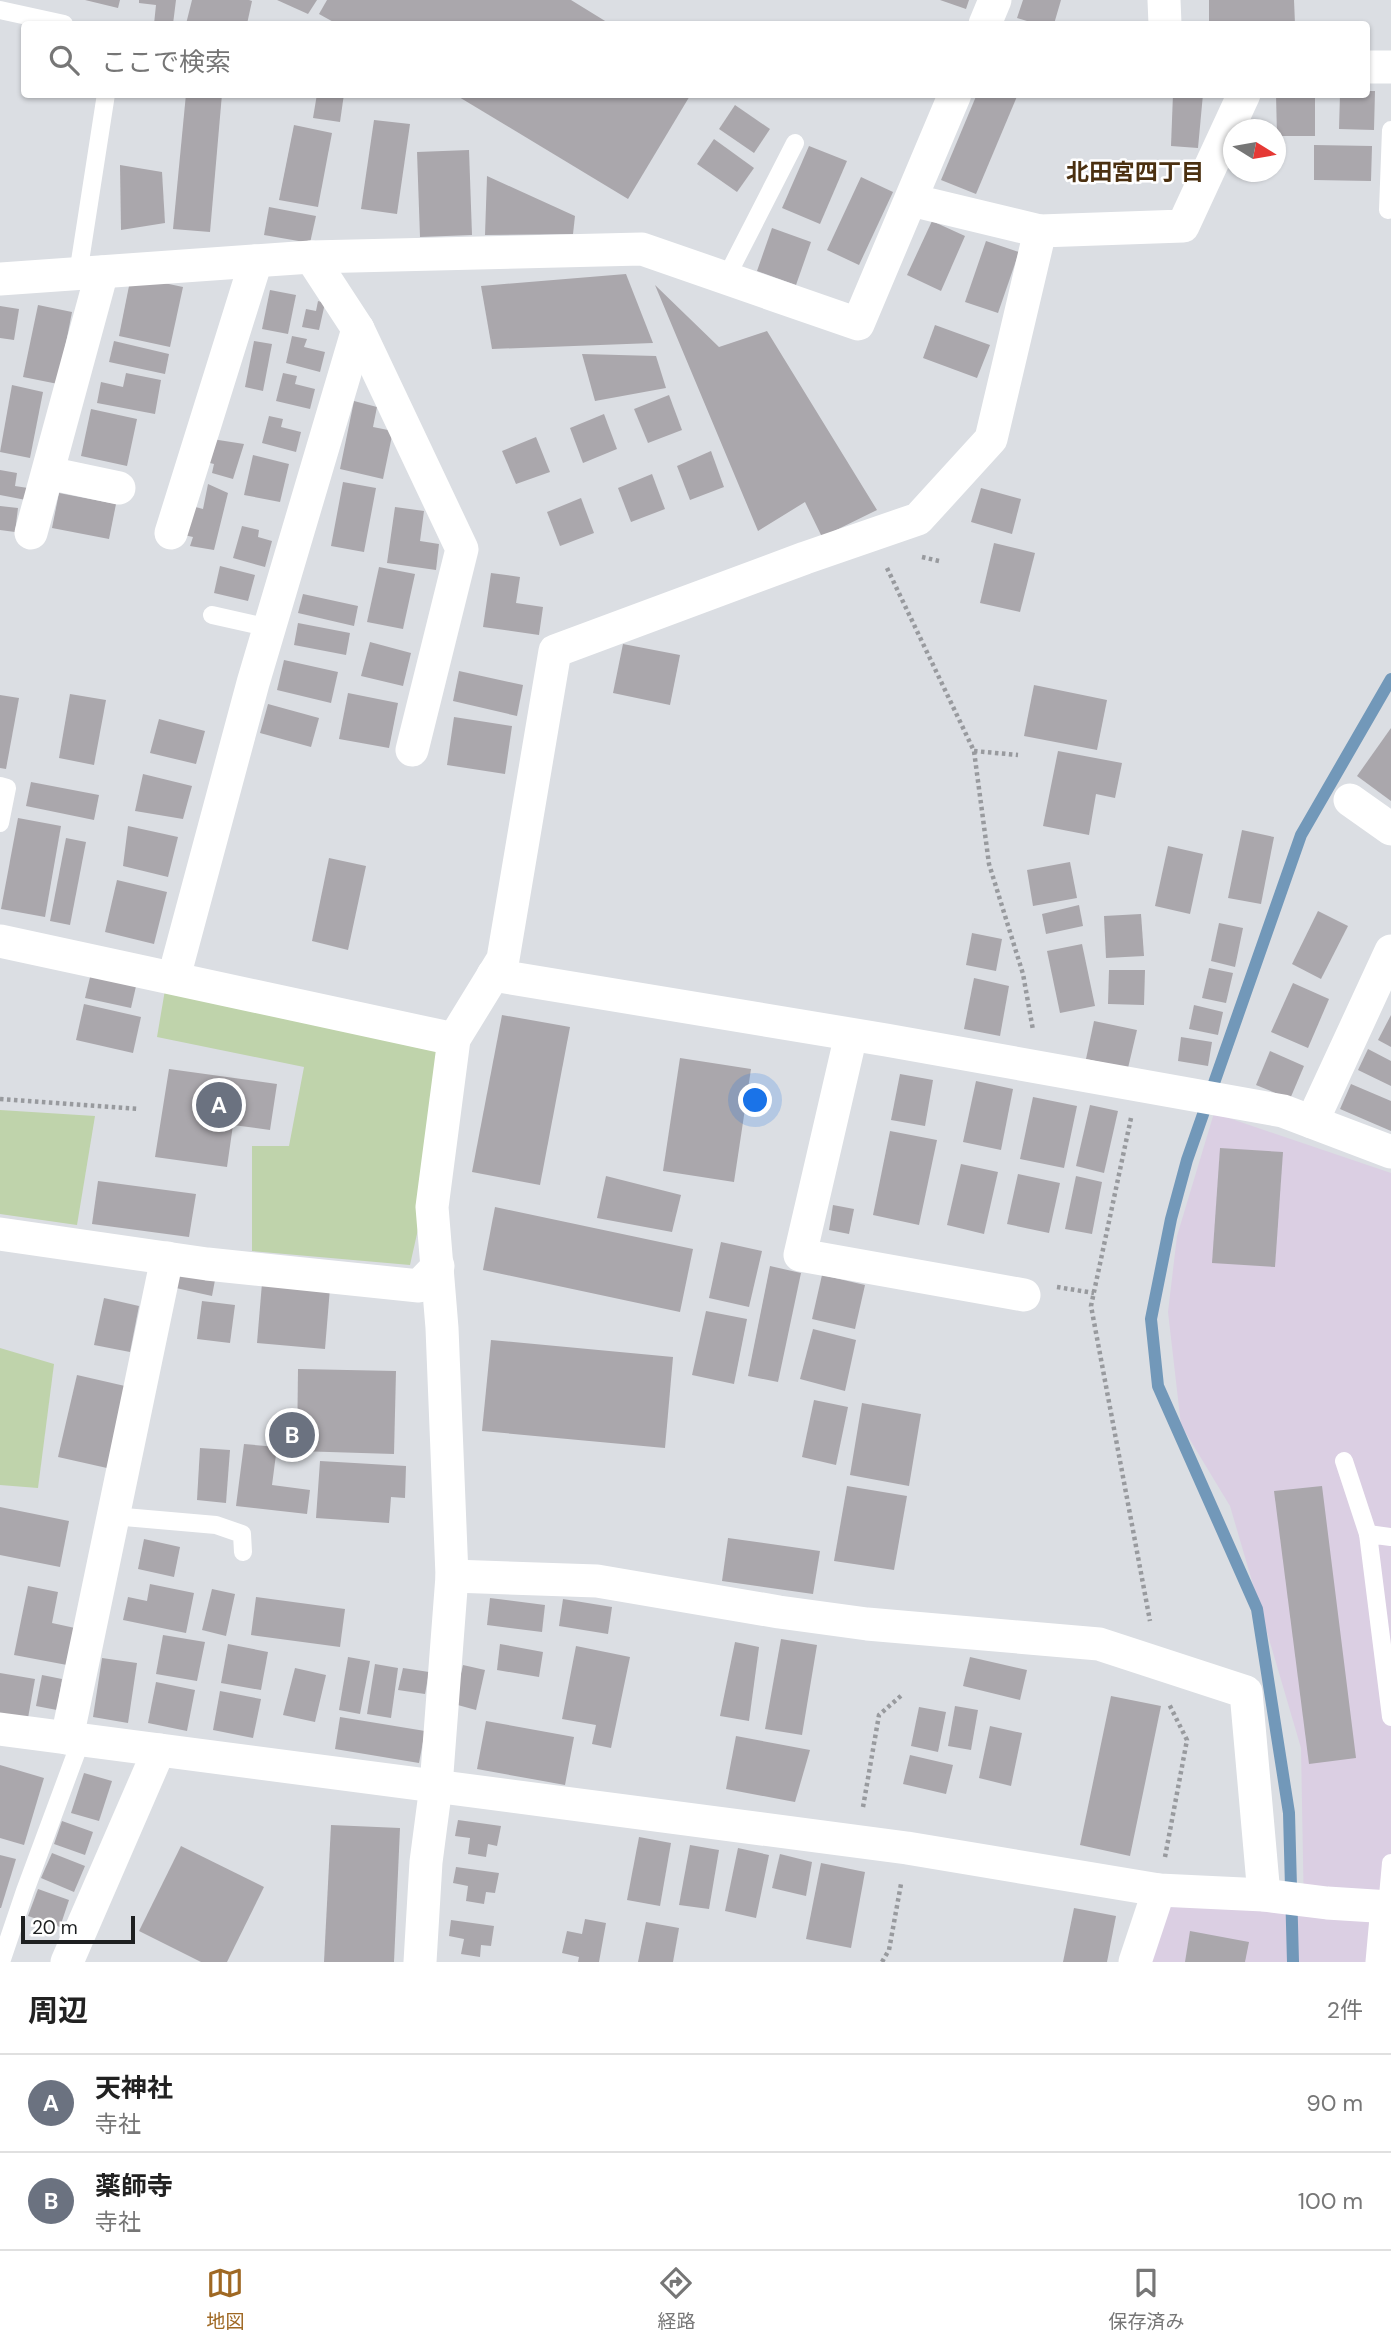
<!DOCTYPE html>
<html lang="ja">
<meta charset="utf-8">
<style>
:root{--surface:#fff;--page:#f2f2f2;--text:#222;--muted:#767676;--line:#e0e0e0;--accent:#9f6823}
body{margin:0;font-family:"DM Sans","Noto Sans JP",sans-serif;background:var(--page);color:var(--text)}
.compass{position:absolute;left:1223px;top:119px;width:63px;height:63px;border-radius:50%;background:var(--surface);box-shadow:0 2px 5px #0004;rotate:101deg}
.scale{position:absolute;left:21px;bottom:18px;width:114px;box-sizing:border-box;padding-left:7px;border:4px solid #1e2021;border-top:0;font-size:19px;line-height:24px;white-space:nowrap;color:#1e2021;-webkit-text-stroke:5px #fff;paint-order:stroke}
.you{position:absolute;left:756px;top:1101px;width:24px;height:24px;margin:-18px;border:5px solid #fff;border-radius:50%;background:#1a73e8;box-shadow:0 0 0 10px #1a73e833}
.badge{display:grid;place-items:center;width:46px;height:46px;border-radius:50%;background:var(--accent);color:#fff;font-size:23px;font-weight:700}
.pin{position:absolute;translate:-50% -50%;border:4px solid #fff;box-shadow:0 2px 7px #0006}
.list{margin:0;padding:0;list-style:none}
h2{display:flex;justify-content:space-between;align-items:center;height:91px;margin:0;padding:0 28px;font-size:30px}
h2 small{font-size:23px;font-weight:400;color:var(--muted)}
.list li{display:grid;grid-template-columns:46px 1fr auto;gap:21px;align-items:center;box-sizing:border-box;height:98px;padding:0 28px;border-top:2px solid var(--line)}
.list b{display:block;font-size:26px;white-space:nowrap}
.list p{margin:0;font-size:23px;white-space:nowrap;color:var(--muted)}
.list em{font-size:23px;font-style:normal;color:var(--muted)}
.icon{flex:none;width:38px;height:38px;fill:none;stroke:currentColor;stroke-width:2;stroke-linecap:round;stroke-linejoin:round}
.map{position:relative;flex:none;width:1391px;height:1962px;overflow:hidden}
.search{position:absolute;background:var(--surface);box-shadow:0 2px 5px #0004;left:21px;right:21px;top:21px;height:77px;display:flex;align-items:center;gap:18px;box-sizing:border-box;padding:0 24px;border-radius:7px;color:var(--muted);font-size:26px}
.sheet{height:287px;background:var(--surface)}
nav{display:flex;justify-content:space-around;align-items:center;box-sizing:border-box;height:98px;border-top:2px solid var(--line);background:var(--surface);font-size:19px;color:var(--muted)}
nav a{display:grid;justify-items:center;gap:4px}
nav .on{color:var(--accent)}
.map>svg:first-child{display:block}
.industrial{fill:#dbcfe3}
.green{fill:#bfd3ab}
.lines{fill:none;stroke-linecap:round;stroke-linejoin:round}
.stream{stroke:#7298b9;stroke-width:12}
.building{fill:#aaa7ac}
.path{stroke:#989a9e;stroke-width:4.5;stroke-dasharray:3.5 3.5;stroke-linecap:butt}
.service{stroke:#fff;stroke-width:18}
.minor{stroke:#fff;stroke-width:33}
.labels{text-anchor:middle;stroke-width:5;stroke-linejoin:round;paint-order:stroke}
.neighbourhood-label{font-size:23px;font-weight:bold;fill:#4b3010;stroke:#fff}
</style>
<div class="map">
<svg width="1391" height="1962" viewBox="0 0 1391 1962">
<rect width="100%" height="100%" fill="#dbdee3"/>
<path class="industrial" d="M1214,1113L1391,1173V1962H1141L1157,1901L1304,1914L1301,1748L1230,1506L1181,1425L1168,1312L1177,1236Z"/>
<g class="green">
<path d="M166,984L444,1053L421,1216L410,1265L252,1251V1146H289L304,1067L157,1037Z"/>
<path d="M0,1110L95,1116L77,1225L0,1214Z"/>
<path d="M0,1348L54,1364L38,1488L0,1485Z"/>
</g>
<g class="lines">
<path class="stream" d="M1293,1962L1289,1813L1257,1609L1158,1386L1151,1319L1171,1219L1187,1160L1301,835L1391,679"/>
</g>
<g class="building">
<path d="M85,0H120L118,8Z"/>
<path d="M139,0H176L173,24H154L156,5L139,3Z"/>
<path d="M192,0H249L252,1L247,24H186Z"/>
<path d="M277,0H317L308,14Z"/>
<path d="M327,0H571L610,24H337L319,14Z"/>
<path d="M940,0H969L966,9Z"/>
<path d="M1023,0H1061L1054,24H1037L1017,18Z"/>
<path d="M1209,0H1294L1295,24H1209Z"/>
<path d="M1366,91H1375L1374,130L1339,129L1340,94H1366Z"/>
<path d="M186,94H222L210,232L173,229Z"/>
<path d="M317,94H344L340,122L313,118Z"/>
<path d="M454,94H691L628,199Z"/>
<path d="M977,94H1018L976,194L941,180Z"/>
<path d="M1173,94H1203L1198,148L1171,146Z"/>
<path d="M1276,94H1315V136H1277Z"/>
<path d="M735,105L770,129L754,153L719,129Z"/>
<path d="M374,120L410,124L397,214L361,209Z"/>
<path d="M294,125L332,133L318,207L279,200Z"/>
<path d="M714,139L754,168L737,192L697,164Z"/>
<path d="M1314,145L1372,146L1371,181L1314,180Z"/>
<path d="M809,146L847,161L820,224L782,208Z"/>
<path d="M469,150L472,235L420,237L417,152Z"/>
<path d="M120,165L162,172L165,223L121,230Z"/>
<path d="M487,176L575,216L573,234L485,235Z"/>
<path d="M861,177L893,192L859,265L827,250Z"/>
<path d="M269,207L316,216L310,243L264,235Z"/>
<path d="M932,221L965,236L941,291L907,275Z"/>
<path d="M772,228L811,242L796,285L757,271Z"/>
<path d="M986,241L1019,252L998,313L965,302Z"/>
<path d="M626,274L653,343L492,349L481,286Z"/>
<path d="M131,276L183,287L170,347L119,336Z"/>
<path d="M655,285L719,347L767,331L877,510L822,537L805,502L758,531Z"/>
<path d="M270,290L296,295L288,334L262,329Z"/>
<path d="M318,301L325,303L319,330L302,327L306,309L316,311Z"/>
<path d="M38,305L72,312L58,384L23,377Z"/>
<path d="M0,306L19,309L14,340L0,338Z"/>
<path d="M935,325L990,345L977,378L923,358Z"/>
<path d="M292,336L307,339L304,347L325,352L320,372L286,363Z"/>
<path d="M114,341L169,354L165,374L109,362Z"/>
<path d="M254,341L272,344L263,391L245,387Z"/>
<path d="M582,354L656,356L666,388L595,401Z"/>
<path d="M126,373L161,380L155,414L97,403L101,382L123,387Z"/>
<path d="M283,373L297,376L295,384L315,389L310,409L276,401Z"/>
<path d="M12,385L43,392L30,458L0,452Z"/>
<path d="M669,395L682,430L648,443L634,409Z"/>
<path d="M354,401L377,407L373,427L393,431L383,479L340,469Z"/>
<path d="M91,409L137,419L127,466L81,456Z"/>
<path d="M604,414L617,449L583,463L570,428Z"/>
<path d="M269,416L283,419L281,427L301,432L296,452L262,443Z"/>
<path d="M536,437L550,472L516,484L502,451Z"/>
<path d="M212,439L244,444L233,479L212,473L214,464L202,461Z"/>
<path d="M711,451L724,487L690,500L677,466Z"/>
<path d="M253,455L289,464L280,502L244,495Z"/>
<path d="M0,470L17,473L15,486L28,488L26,500L0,495Z"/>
<path d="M652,474L665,509L631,522L618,488Z"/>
<path d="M343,482L376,488L364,552L331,546Z"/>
<path d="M208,484L228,493L214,550L190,546L193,537L179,534L188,505L203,509Z"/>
<path d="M981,488L1021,499L1012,534L971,522Z"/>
<path d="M59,493L116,504L109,539L52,528Z"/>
<path d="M581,498L594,533L560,546L547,512Z"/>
<path d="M0,506L18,508L15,532L0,530Z"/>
<path d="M395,507L424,511L420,541L439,544L436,570L387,563Z"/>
<path d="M242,526L259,530L258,537L272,541L265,567L233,558Z"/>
<path d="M994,543L1035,553L1020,612L980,603Z"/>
<path d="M220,566L255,575L248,601L214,593Z"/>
<path d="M379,567L415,574L403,629L367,622Z"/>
<path d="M491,573L520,577L516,603L543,607L539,635L483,627Z"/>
<path d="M303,594L358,606L354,626L298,613Z"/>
<path d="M298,623L350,633L346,655L294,645Z"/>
<path d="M370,642L411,653L403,686L361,676Z"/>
<path d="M623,644L680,655L670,705L613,693Z"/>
<path d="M284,660L338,672L331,703L277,690Z"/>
<path d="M459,671L523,685L517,716L453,701Z"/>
<path d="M1034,685L1107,700L1097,750L1024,736Z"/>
<path d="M348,693L398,703L389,748L339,739Z"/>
<path d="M70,694L106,700L94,765L59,758Z"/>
<path d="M0,695L19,698L6,769L0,768Z"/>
<path d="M268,704L319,718L311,747L260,733Z"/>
<path d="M454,717L512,726L505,774L447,765Z"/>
<path d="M159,719L205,731L196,764L150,753Z"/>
<path d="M1391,728V801L1357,776Z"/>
<path d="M1058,751L1122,763L1115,798L1096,794L1089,835L1043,826Z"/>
<path d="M143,774L192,786L183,819L135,811Z"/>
<path d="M31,782L99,795L94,820L26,806Z"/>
<path d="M18,818L61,826L45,917L1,909Z"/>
<path d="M128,826L178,837L168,877L123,866Z"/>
<path d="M1242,830L1274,837L1261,904L1228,898Z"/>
<path d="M66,838L86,842L70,925L50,921Z"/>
<path d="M1168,846L1203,854L1190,914L1155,906Z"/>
<path d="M329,858L366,866L348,950L312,941Z"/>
<path d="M1070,862L1077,898L1033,906L1027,870Z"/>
<path d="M117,880L167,892L154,944L105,932Z"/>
<path d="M1079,905L1083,926L1046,934L1042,914Z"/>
<path d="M1318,911L1348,926L1321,979L1292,964Z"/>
<path d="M1141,914L1144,956L1106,958L1104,916Z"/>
<path d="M1219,923L1243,928L1235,967L1211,961Z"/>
<path d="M972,933L1002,939L996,971L966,965Z"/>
<path d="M1082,944L1095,1006L1060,1013L1047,951Z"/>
<path d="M1209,968L1233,973L1226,1003L1202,998Z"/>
<path d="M1109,970H1145L1144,1005L1108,1004Z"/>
<path d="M91,973L137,982L131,1008L85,998Z"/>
<path d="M974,978L1009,986L1000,1036L964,1029Z"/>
<path d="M1293,983L1329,999L1308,1048L1271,1032Z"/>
<path d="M84,1004L141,1017L133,1053L76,1040Z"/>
<path d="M1194,1005L1223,1012L1218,1035L1189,1029Z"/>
<path d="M502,1015L570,1027L540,1185L472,1172Z"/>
<path d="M1391,1015V1047L1378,1040Z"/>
<path d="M1094,1021L1137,1030L1128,1068L1086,1059Z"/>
<path d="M1181,1037L1212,1042L1208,1066L1178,1061Z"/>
<path d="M1368,1049L1391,1061V1086L1358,1070Z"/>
<path d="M1270,1051L1304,1066L1290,1099L1256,1085Z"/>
<path d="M680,1058L751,1069L734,1182L663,1171Z"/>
<path d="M169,1069L277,1084L270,1130L233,1125L227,1167L155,1157Z"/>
<path d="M900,1074L933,1080L925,1126L891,1120Z"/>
<path d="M976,1081L1013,1089L1001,1150L963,1142Z"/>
<path d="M1351,1084L1391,1101V1131L1340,1109Z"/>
<path d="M1033,1097L1077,1106L1064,1168L1020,1159Z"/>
<path d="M1090,1105L1118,1111L1104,1173L1076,1166Z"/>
<path d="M890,1131L937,1140L919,1225L873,1215Z"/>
<path d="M1220,1148L1283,1152L1275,1267L1212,1263Z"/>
<path d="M961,1164L998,1172L984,1234L947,1225Z"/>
<path d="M1018,1174L1060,1183L1049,1233L1007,1224Z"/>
<path d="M606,1176L681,1195L672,1232L597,1218Z"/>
<path d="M1076,1176L1102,1182L1092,1234L1065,1229Z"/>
<path d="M98,1181L196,1194L189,1237L92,1224Z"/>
<path d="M833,1205L854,1209L849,1234L829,1230Z"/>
<path d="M495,1207L693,1249L680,1312L483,1270Z"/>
<path d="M721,1242L762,1251L749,1307L709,1298Z"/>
<path d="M770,1266L801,1273L778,1382L748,1376Z"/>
<path d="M179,1272L215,1280L212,1296L176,1288Z"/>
<path d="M822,1275L865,1285L855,1329L812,1319Z"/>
<path d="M262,1283L330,1288L325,1349L257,1343Z"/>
<path d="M104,1298L139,1306L130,1352L94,1345Z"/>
<path d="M202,1301L235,1305L230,1343L197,1339Z"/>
<path d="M706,1311L747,1319L734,1384L692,1375Z"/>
<path d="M813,1329L856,1340L845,1391L800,1379Z"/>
<path d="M491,1340L673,1357L665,1448L482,1431Z"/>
<path d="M298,1369L396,1371L394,1454L297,1451Z"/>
<path d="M77,1375L125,1386L107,1468L58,1457Z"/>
<path d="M814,1400L848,1407L836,1465L802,1457Z"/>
<path d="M862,1403L921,1414L909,1486L850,1475Z"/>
<path d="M244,1444L277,1447L272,1485L310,1490L307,1514L236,1506Z"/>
<path d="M200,1448L230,1450L226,1503L197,1500Z"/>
<path d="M320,1461L406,1466L405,1498L391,1497L389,1523L316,1518Z"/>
<path d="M847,1486L907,1496L894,1570L834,1561Z"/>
<path d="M1322,1486L1356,1758L1309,1764L1274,1491Z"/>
<path d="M0,1507L69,1521L60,1567L0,1555Z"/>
<path d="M728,1538L820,1551L813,1594L722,1581Z"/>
<path d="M144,1539L180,1547L174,1577L138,1569Z"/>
<path d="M150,1584L194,1593L186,1633L123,1620L128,1597L147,1601Z"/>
<path d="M28,1586L58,1592L52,1623L75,1628L67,1665L14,1655Z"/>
<path d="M212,1589L235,1594L226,1636L202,1630Z"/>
<path d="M256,1597L345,1609L340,1647L251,1635Z"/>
<path d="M490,1598L545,1605L542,1632L487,1625Z"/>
<path d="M563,1599L612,1607L608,1634L559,1626Z"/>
<path d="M163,1635L205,1642L197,1681L156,1674Z"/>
<path d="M781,1639L817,1645L802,1735L765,1729Z"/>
<path d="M735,1642L759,1647L749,1721L720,1716Z"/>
<path d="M228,1644L268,1652L261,1690L221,1683Z"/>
<path d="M500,1644L543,1652L539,1677L497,1670Z"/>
<path d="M576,1646L630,1657L611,1748L592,1744L596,1725L562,1719Z"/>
<path d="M348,1657L370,1661L360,1714L339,1710Z"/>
<path d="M970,1657L1027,1670L1020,1700L963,1686Z"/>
<path d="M102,1658L137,1663L128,1723L93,1717Z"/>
<path d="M375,1664L398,1668L391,1718L367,1714Z"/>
<path d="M463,1665L485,1670L476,1710L454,1704Z"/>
<path d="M295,1668L326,1675L315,1722L283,1715Z"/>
<path d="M403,1668L429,1672L425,1694L398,1690Z"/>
<path d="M0,1673L35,1679L28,1718L0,1713Z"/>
<path d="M42,1675L62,1679L57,1710L36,1706Z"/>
<path d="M156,1682L195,1690L187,1731L148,1723Z"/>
<path d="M220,1691L261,1699L253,1738L213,1730Z"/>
<path d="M1111,1696L1161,1706L1130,1856L1080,1845Z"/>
<path d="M955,1706L978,1710L971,1750L948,1746Z"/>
<path d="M919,1707L946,1712L938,1752L911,1746Z"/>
<path d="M340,1717L425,1731L419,1763L335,1749Z"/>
<path d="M486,1721L574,1737L565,1785L477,1769Z"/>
<path d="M990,1726L1022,1733L1011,1786L979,1778Z"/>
<path d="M736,1736L810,1750L795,1802L726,1789Z"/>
<path d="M910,1755L953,1765L946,1794L903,1784Z"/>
<path d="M0,1765L44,1778L24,1845L0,1838Z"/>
<path d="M84,1773L112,1781L99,1821L71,1813Z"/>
<path d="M458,1820L501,1826L497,1846L488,1844L486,1857L468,1854L470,1838L455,1836Z"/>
<path d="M62,1821L93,1832L85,1855L54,1844Z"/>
<path d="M331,1825L400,1828L394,1962H324Z"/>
<path d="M639,1837L671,1843L660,1906L627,1900Z"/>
<path d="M690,1845L719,1850L709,1909L679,1905Z"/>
<path d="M181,1846L264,1887L227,1962H201L139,1931Z"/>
<path d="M738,1848L769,1855L756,1918L725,1911Z"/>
<path d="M52,1853L85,1866L74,1892L41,1878Z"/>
<path d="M780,1854L812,1862L806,1896L772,1888Z"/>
<path d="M0,1855L16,1859L1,1908H0Z"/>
<path d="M821,1863L865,1872L851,1948L806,1939Z"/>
<path d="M456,1867L499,1873L495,1893L486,1892L484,1904L466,1901L468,1886L453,1883Z"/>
<path d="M38,1889L69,1900L60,1927L28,1916Z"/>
<path d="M1074,1908L1116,1916L1107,1962H1063Z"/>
<path d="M585,1919L606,1923L599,1962H578L579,1957L562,1953L567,1931L582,1934Z"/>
<path d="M451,1920L494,1926L491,1946L481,1945L480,1957L461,1954L464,1939L449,1936Z"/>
<path d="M646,1922L679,1928L673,1962H638Z"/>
<path d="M1190,1931L1249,1942L1245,1962H1185Z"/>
</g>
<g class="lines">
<g class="path">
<path d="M922,557L939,561"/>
<path d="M887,568L974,751L989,864L1023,974L1033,1030"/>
<path d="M974,751L1018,755"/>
<path d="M0,1099L139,1109"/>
<path d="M1131,1118L1091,1306L1150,1621"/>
<path d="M1057,1287L1094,1293"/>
<path d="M863,1807L879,1715L903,1694"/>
<path d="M1165,1857L1187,1740L1169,1704"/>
<path d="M882,1962L889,1950L901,1884"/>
</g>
<g class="service">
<path d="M0,10L64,24"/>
<path d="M1388,210L1391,130"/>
<path d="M78,274L106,94"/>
<path d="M726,278L795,143"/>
<path d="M212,615L270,628"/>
<path d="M0,786L7,788L0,823"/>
<path d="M1344,1461L1368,1534"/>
<path d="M113,1516L216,1525L242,1534L243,1552"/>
<path d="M1391,1537L1368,1534L1391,1717"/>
<path d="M1387,1907L1391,1863"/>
<path d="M1,1962L25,1891L81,1740"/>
</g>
<g class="minor">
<path d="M1164,0L1165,24"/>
<path d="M985,24L995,0"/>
<path d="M1366,67H1391"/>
<path d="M1040,231L1183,226L1244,94"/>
<path d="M0,279L311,257L642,249L858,324L955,94"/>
<path d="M358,329L462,549L412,750"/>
<path d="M48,473L119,488"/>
<path d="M31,533L102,272"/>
<path d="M171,533L256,261"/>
<path d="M1350,800L1391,829"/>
<path d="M0,941L454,1039"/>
<path d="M493,975L886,1040L1283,1111L1391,1152"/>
<path d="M174,977L253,683L358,329L311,257"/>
<path d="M851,1035L800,1255L1024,1295"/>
<path d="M1312,1122L1391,951"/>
<path d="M0,1234L207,1264L419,1286L438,1266"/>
<path d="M452,1576L597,1581L779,1612L867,1624L1099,1644L1246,1692L1264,1895"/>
<path d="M0,1729L907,1848L1159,1890L1264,1895L1327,1903L1391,1907"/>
<path d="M67,1738L167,1258"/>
<path d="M67,1962L159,1750"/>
<path d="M420,1962L426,1862L436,1786L452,1576L442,1328L432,1207L454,1039L503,959L555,651L805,558L918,519L991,439L1040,231L911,200"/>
<path d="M1135,1962L1159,1890"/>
<path d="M1382,1962L1387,1907"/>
</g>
</g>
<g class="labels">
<g class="neighbourhood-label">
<text x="1135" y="180">北田宮四丁目</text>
</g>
</g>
</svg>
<svg class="compass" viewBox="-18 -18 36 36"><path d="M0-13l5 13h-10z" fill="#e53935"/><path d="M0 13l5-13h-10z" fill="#767676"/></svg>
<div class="scale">20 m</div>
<div class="you"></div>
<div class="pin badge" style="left:219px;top:1105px;background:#6b7280">A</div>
<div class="pin badge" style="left:292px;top:1435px;background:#6b7280">B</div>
<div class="search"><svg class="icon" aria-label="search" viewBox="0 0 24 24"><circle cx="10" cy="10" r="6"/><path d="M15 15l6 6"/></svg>ここで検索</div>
</div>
<section class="sheet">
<h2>周辺<small>2件</small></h2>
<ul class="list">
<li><span class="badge" style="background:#6b7280">A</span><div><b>天神社</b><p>寺社</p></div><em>90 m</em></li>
<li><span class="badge" style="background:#6b7280">B</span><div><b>薬師寺</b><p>寺社</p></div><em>100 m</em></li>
</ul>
</section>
<nav>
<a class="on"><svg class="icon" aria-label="map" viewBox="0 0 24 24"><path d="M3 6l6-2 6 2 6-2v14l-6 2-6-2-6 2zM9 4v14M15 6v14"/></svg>地図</a>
<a><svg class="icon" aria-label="directions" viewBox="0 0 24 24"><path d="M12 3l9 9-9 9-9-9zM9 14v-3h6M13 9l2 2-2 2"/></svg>経路</a>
<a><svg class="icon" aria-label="saved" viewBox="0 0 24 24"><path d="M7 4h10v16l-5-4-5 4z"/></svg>保存済み</a>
</nav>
